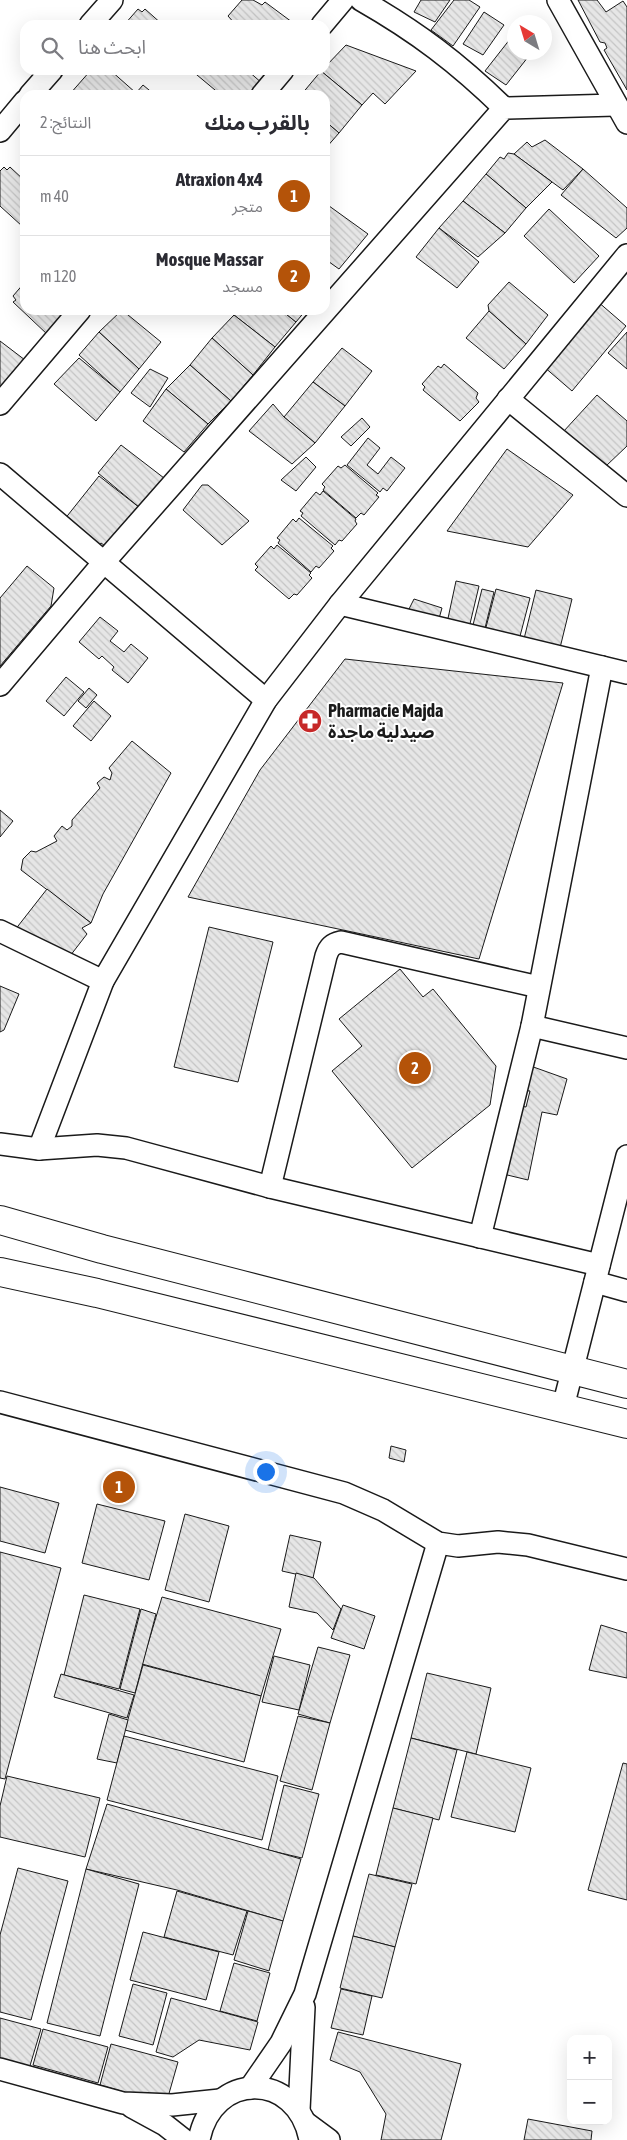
<!DOCTYPE html>
<html lang="ar">
<meta charset="utf-8">
<style>
:root{--surface:#fff;--page:#f2f2f3;--text:#2b2b33;--muted:#7c7c81;--line:#e1e1e2;--accent:#b45309}
body{margin:0;font-family:"Asap Condensed","Noto Sans Arabic",sans-serif;background:var(--page);color:var(--text);direction:rtl}
.controls{position:absolute;right:15px;bottom:15px;display:grid;overflow:hidden;border-radius:10px;box-shadow:0 5px 20px #0002}
.controls button{width:45px;height:45px;display:grid;place-items:center;padding:0;border:0;border-bottom:1px solid var(--line);background:var(--surface);color:var(--text);font:25px sans-serif}
.compass{position:absolute;left:507px;top:15px;width:45px;height:45px;border-radius:50%;background:var(--surface);box-shadow:0 5px 20px #0002;rotate:322deg}
.you{position:absolute;left:265px;top:1471px;width:18px;height:18px;margin:-12px;border:4px solid #fff;border-radius:50%;background:#1a73e8;box-shadow:0 0 0 8px #1a73e833}
.badge{display:grid;place-items:center;width:32px;height:32px;border-radius:50%;background:var(--accent);color:#fff;font-size:16px;font-weight:700}
.pin{position:absolute;translate:-50% -50%;border:2px solid #fff;box-shadow:0 1px 5px #0006}
.list{margin:0;padding:0;list-style:none}
h2{display:flex;justify-content:space-between;align-items:center;height:65px;margin:0;padding:0 20px;font-size:21px}
h2 small{font-size:16px;font-weight:400;color:var(--muted)}
.list li{display:grid;grid-template-columns:32px 1fr auto;gap:15px;align-items:center;box-sizing:border-box;height:80px;padding:0 20px;border-top:1px solid var(--line)}
.list b{display:block;font-size:19px;white-space:nowrap}
.list p{margin:0;font-size:16px;white-space:nowrap;color:var(--muted)}
.list em{font-size:16px;font-style:normal;color:var(--muted)}
.icon{flex:none;width:28px;height:28px;fill:none;stroke:currentColor;stroke-width:2;stroke-linecap:round;stroke-linejoin:round}
.map{position:relative;flex:none;width:627px;height:2140px;overflow:hidden;direction:ltr}
.search{position:absolute;background:var(--surface);box-shadow:0 5px 20px #0002;left:20px;top:20px;width:310px;height:55px;display:flex;align-items:center;gap:12px;box-sizing:border-box;padding:0 18px;border-radius:15px;color:var(--muted);font-size:19px}
.panel{position:absolute;background:var(--surface);box-shadow:0 5px 20px #0002;left:20px;top:90px;width:310px;height:225px;border-radius:15px;direction:rtl}
.map>svg:first-child{display:block}
.building{fill:url(#building-back-hatch);stroke:#1a1a1a}
.lines{fill:none;stroke-linecap:round;stroke-linejoin:round}
.street-casing{stroke:#1a1a1a;stroke-width:24}
.highway-casing{stroke:#1a1a1a;stroke-width:30}
.street{stroke:#fff;stroke-width:21}
.highway{stroke:#fff;stroke-width:28}
.labels{text-anchor:middle;stroke-width:4;stroke-linejoin:round;paint-order:stroke}
.poi-label{font-size:18px;font-weight:bold;fill:#1a1a1a;stroke:#fff;text-anchor:start}
</style>
<div class="map">
<svg width="627" height="2140" viewBox="0 0 627 2140">
<defs>
<pattern id="building-back-hatch" width="6" height="6" patternUnits="userSpaceOnUse" patternTransform="scale(1.25)"><rect width="6" height="6" fill="#e6e6e6"/><path d="M-1 5l2 2M0 0l6 6M5-1l2 2" fill="none" stroke="#c5c5c5"/></pattern>
</defs>
<rect width="100%" height="100%" fill="#fff"/>
<g class="building">
<path d="M242,0H253L262,5L265,2L296,25H236L228,16Z"/>
<path d="M421,0H450L435,22L414,12Z"/>
<path d="M454,0H469L480,7L453,46L431,30Z"/>
<path d="M578,0H597L606,12L623,1L627,7V90L604,50L607,48L605,43L600,42Z"/>
<path d="M138,9L142,12L145,9L163,25H124Z"/>
<path d="M484,12L504,25L483,55L463,44Z"/>
<path d="M514,34V52H532L506,85L485,71Z"/>
<path d="M346,45L416,71L385,104L373,93L362,105L321,71L325,70V67Z"/>
<path d="M91,70H110L136,93L143,85L155,95H69Z"/>
<path d="M191,70H247L263,84L254,95H221Z"/>
<path d="M321,71L362,105L339,133L325,121V95H301Z"/>
<path d="M325,121L339,133L325,149Z"/>
<path d="M545,140L583,169L563,190L514,154L527,142L532,147Z"/>
<path d="M508,153L514,154L552,182L526,208L486,174L500,157L504,159Z"/>
<path d="M4,167L7,170L10,167L25,181V223L22,226L0,206V171Z"/>
<path d="M583,169L627,208V228L616,238L561,195Z"/>
<path d="M486,174L526,208L505,233L463,201Z"/>
<path d="M463,201L505,233L478,257L439,228Z"/>
<path d="M325,203L368,234L339,269L325,259Z"/>
<path d="M549,209L599,256L574,283L524,236Z"/>
<path d="M439,228L479,262L457,288L416,257Z"/>
<path d="M25,282V310H73L48,335L13,302L16,300L13,296Z"/>
<path d="M509,282L548,315L526,344L489,311L488,305Z"/>
<path d="M597,301L626,326L572,391L543,366Z"/>
<path d="M122,310L161,342L139,369L99,332Z"/>
<path d="M238,310H281L296,322L275,347L234,315Z"/>
<path d="M281,310H306L296,322Z"/>
<path d="M489,311L526,344L504,369L466,338Z"/>
<path d="M234,315L275,347L253,375L212,338Z"/>
<path d="M99,332L139,369L120,392L79,355Z"/>
<path d="M627,332V369L608,353Z"/>
<path d="M212,338L253,375L231,401L190,365Z"/>
<path d="M0,341L25,360L3,388L0,386Z"/>
<path d="M342,348L372,371L345,406L313,382Z"/>
<path d="M79,358L120,392L96,421L54,384Z"/>
<path d="M444,364L478,393L476,398L479,402L460,421L423,390L425,387L422,384L438,366L441,368Z"/>
<path d="M190,365L231,401L208,424L166,389Z"/>
<path d="M150,369L168,378L150,407L131,393Z"/>
<path d="M313,382L345,406L315,443L284,417Z"/>
<path d="M166,389L208,424L184,452L143,421Z"/>
<path d="M597,395L627,421V446L606,466L563,432Z"/>
<path d="M273,404L284,417L315,443L292,464L249,431Z"/>
<path d="M362,418L370,427L351,446L341,437Z"/>
<path d="M368,438L380,448L367,465L378,474L391,457L405,468L387,491L383,488L380,492L347,465Z"/>
<path d="M121,445L164,478L140,508L98,473Z"/>
<path d="M507,449L573,495L528,547L447,531Z"/>
<path d="M306,457L316,467L296,491L281,480Z"/>
<path d="M345,465L378,493L376,495L379,497L364,515L361,513L356,518L323,490L325,487L322,484L338,466L341,468Z"/>
<path d="M99,476L140,508L108,548L101,543L98,547L64,520Z"/>
<path d="M202,485H208L249,521L222,545L183,510Z"/>
<path d="M323,491L356,519L355,521L357,524L342,541L339,540L335,545L301,516L303,513L300,511L316,492L320,495Z"/>
<path d="M299,518L333,546L331,548L334,551L319,568L316,566L311,572L278,543L280,540L277,538L293,519L296,522Z"/>
<path d="M277,545L311,573L309,575L312,578L297,595L294,594L289,599L255,570L258,567L255,564L271,546L274,549Z"/>
<path d="M27,566L54,588L51,606L0,666V598Z"/>
<path d="M456,581L479,586L469,628L447,623Z"/>
<path d="M482,589L494,592L484,632L472,629Z"/>
<path d="M496,589L530,598L519,640L485,631Z"/>
<path d="M536,590L572,599L559,652L523,643Z"/>
<path d="M414,599L442,608L438,622L407,613Z"/>
<path d="M100,617L118,631L110,641L124,652L131,644L148,658L128,683L112,670L114,667L102,656L99,659L79,642Z"/>
<path d="M345,659L563,683L479,959L188,897L260,770Z"/>
<path d="M66,677L84,692L64,716L46,701Z"/>
<path d="M89,688L97,695L86,708L78,701Z"/>
<path d="M94,701L111,716L91,741L73,726Z"/>
<path d="M132,741L171,773L103,894L91,923L21,870L23,859L31,851L36,852L57,841L54,836L62,826L67,830L72,826V820L100,788L97,783L104,777L110,780L112,773L109,768Z"/>
<path d="M0,810L13,821L0,837Z"/>
<path d="M47,889L91,923L82,928L87,934L70,956L11,935Z"/>
<path d="M209,927L273,942L238,1082L174,1067Z"/>
<path d="M400,969L423,997L433,989L496,1066L490,1105L412,1168L332,1071L362,1046L339,1019Z"/>
<path d="M0,986L19,994L4,1030L0,1032Z"/>
<path d="M525,1064L567,1079L557,1115L542,1112L528,1180L499,1173L515,1105L526,1107L530,1091L519,1090Z"/>
<path d="M391,1446L406,1450L404,1462L389,1458Z"/>
<path d="M0,1487L59,1503L45,1553L0,1541Z"/>
<path d="M97,1504L165,1521L149,1580L82,1563Z"/>
<path d="M185,1514L229,1526L209,1602L165,1590Z"/>
<path d="M290,1535L321,1542L313,1578L282,1571Z"/>
<path d="M0,1552L61,1568L5,1779L0,1778Z"/>
<path d="M296,1573L314,1578L341,1609L333,1630L317,1613L289,1607Z"/>
<path d="M84,1595L140,1609L119,1689L64,1675Z"/>
<path d="M162,1597L281,1629L261,1696L142,1664Z"/>
<path d="M343,1605L375,1616L364,1649L331,1638Z"/>
<path d="M141,1609L156,1614L135,1693L120,1689Z"/>
<path d="M601,1625L627,1633V1678L589,1670Z"/>
<path d="M318,1647L350,1655L330,1723L298,1714Z"/>
<path d="M274,1656L310,1665L299,1710L262,1702Z"/>
<path d="M143,1665L261,1696L244,1762L125,1730Z"/>
<path d="M427,1673L491,1688L476,1754L411,1738Z"/>
<path d="M61,1674L134,1695L127,1718L54,1697Z"/>
<path d="M109,1714L128,1720L117,1763L97,1759Z"/>
<path d="M298,1716L330,1723L312,1790L280,1781Z"/>
<path d="M124,1736L278,1776L262,1840L107,1800Z"/>
<path d="M411,1738L457,1750L439,1820L393,1808Z"/>
<path d="M467,1752L531,1768L515,1832L451,1817Z"/>
<path d="M623,1763L627,1764V1900L588,1890Z"/>
<path d="M7,1776L100,1798L85,1857L0,1837V1806Z"/>
<path d="M284,1785L319,1794L302,1858L268,1850Z"/>
<path d="M107,1804L301,1859L283,1921L177,1890L86,1869Z"/>
<path d="M393,1808L433,1818L416,1884L376,1875Z"/>
<path d="M18,1868L68,1881L31,2020L0,2012V1935Z"/>
<path d="M86,1869L139,1884L100,2036L47,2023Z"/>
<path d="M369,1874L412,1884L395,1947L353,1936Z"/>
<path d="M177,1891L247,1911L233,1955L164,1937Z"/>
<path d="M248,1911L283,1921L269,1971L234,1960Z"/>
<path d="M143,1932L219,1952L206,2000L130,1980Z"/>
<path d="M353,1936L395,1947L382,1998L340,1988Z"/>
<path d="M234,1963L270,1973L257,2021L220,2011Z"/>
<path d="M133,1984L167,1993L153,2045L119,2036Z"/>
<path d="M341,1989L372,1996L363,2035L331,2028Z"/>
<path d="M171,1998L258,2022L250,2050L199,2040L173,2057L156,2052Z"/>
<path d="M0,2018L41,2029L29,2069L0,2061Z"/>
<path d="M43,2029L108,2047L98,2083L33,2065Z"/>
<path d="M338,2032L461,2064L441,2140H381L386,2114L360,2072L330,2060Z"/>
<path d="M111,2044L178,2062L166,2104L100,2085Z"/>
<path d="M528,2119L592,2131L591,2140H524Z"/>
</g>
<g class="lines">
<g class="street-casing">
<g id="street">
<path d="M361,0C417,32 458,63 504,108"/>
<path d="M558,0L627,123"/>
<path d="M90,25L112,0"/>
<path d="M322,25L343,0"/>
<path d="M30,95L52,70"/>
<path d="M262,95L283,70"/>
<path d="M0,131L25,101"/>
<path d="M508,399L627,496"/>
<path d="M0,404L80,310"/>
<path d="M0,474L266,700"/>
<path d="M340,604L627,673"/>
<path d="M0,685L104,562L504,108L615,105"/>
<path d="M0,931L103,981"/>
<path d="M532,1026L627,1048"/>
<path d="M0,1144L39,1149L97,1145L126,1148L270,1187L599,1265"/>
<path d="M39,1149L103,981L266,700L340,604L627,255"/>
<path d="M270,1187L326,956C329,947 332,944 341,942L539,987"/>
<path d="M480,1237L532,1026L602,667"/>
<path d="M595,1282L627,1291"/>
<path d="M0,1402L344,1493L383,1510L438,1543L458,1546L498,1542L528,1545L627,1569"/>
<path d="M563,1407L627,1156"/>
<path d="M0,2069L123,2103L172,2105L220,2100"/>
<path d="M250,2088L281,2043L305,1994L438,1543"/>
<path d="M132,2107L165,2125L184,2140"/>
<path d="M299,2110L304,2007"/>
<path d="M306,2123L329,2140"/>
<path d="M199,2140C212,2071 297,2070 310,2140"/>
</g>
</g>
<g class="highway-casing">
<g id="highway">
<path d="M0,1220L102,1249L627,1384"/>
<path d="M0,1272L97,1293L627,1424"/>
</g>
</g>
<use href="#street" class="street"/>
<use href="#highway" class="highway"/>
</g>
<defs>
<g id="pharmacy-disc" transform="scale(1.25)"><circle r="9.5" fill="#c62828" stroke="#fff"/><path d="M-2-6h4v4h4v4h-4v4h-4v-4h-4v-4h4Z" fill="#fff"/></g>
</defs>
<g fill-rule="evenodd">
<use href="#pharmacy-disc" x="310" y="721"/>
</g>
<g class="labels">
<g class="poi-label">
<text x="328" y="717">Pharmacie Majda<tspan x="328" dy="21">صيدلية ماجدة</tspan></text>
</g>
</g>
</svg>
<div class="controls">
<button>+</button>
<button>−</button>
</div>
<svg class="compass" viewBox="-18 -18 36 36"><path d="M0-13l5 13h-10z" fill="#e53935"/><path d="M0 13l5-13h-10z" fill="#7c7c81"/></svg>
<div class="you"></div>
<div class="pin badge" style="left:119px;top:1487px">1</div>
<div class="pin badge" style="left:415px;top:1068px">2</div>
<div class="search"><svg class="icon" aria-label="search" viewBox="0 0 24 24"><circle cx="10" cy="10" r="6"/><path d="M15 15l6 6"/></svg>ابحث هنا</div>
<section class="panel">
<h2>بالقرب منك<small>النتائج: 2</small></h2>
<ul class="list">
<li><span class="badge">1</span><div><b>Atraxion 4x4</b><p>متجر</p></div><em>40 m</em></li>
<li><span class="badge">2</span><div><b>Mosque Massar</b><p>مسجد</p></div><em>120 m</em></li>
</ul>
</section>
</div>
